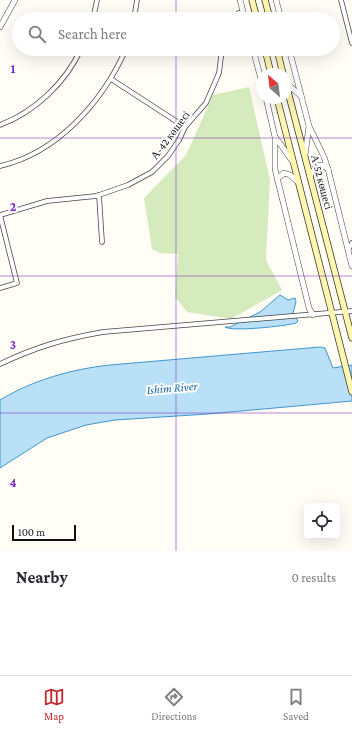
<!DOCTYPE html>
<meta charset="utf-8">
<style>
:root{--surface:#fff;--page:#f7f7f7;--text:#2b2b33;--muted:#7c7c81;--line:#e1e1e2;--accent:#c4262e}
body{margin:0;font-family:"Crimson Pro",serif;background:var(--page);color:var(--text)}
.controls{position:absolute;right:12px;bottom:12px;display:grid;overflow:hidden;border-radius:6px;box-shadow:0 4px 16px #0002}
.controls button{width:36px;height:36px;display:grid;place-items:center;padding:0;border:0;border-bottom:1px solid var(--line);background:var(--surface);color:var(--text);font:20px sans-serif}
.compass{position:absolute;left:256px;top:68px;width:36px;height:36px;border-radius:50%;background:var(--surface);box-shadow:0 4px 16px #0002;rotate:332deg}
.scale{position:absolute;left:12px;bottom:10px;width:64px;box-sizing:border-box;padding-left:4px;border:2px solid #111;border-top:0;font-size:11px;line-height:14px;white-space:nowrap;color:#111;-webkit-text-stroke:3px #fff;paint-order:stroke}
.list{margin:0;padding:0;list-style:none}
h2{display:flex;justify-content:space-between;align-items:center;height:52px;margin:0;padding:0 16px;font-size:17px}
h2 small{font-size:13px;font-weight:400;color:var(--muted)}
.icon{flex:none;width:22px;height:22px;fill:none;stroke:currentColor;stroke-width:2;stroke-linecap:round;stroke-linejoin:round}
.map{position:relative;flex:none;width:352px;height:551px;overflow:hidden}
.search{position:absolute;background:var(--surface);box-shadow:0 4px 16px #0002;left:12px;right:12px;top:12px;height:44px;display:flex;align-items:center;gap:10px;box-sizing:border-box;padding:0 14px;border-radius:22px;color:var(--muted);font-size:15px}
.sheet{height:124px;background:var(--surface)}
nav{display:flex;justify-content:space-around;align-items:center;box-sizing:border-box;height:56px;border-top:1px solid var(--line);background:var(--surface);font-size:11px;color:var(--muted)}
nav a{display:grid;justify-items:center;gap:2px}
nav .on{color:var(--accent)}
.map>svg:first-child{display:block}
.green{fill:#d5ebbd}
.water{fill:#b9e0f7;stroke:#3f96cf}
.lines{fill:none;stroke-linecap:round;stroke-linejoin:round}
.minor-casing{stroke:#444;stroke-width:5.5}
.tertiary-casing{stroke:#444;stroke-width:6}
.secondary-casing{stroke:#333;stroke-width:7}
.minor{stroke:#fff;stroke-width:4}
.tertiary{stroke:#fff;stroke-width:5}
.secondary{stroke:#fff6b0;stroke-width:5.5}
.grid{fill:none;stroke:#7b2cbf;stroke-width:1;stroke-opacity:0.55}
.labels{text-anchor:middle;stroke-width:4;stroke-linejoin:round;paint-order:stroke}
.street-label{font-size:11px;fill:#111;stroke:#fff}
.water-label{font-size:12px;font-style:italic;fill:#1768a6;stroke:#fff}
.grid-label{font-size:13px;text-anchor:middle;font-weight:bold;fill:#7b2cbf;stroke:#fff;stroke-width:4;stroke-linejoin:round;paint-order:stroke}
</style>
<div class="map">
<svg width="352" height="551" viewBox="0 0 352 551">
<rect width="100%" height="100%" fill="#fffdf5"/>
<path class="green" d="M249,87L270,180L266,260L282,290L231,319L187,312L175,297L178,254L160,253L152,249L144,198L186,155L213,95Z"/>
<g class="water">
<path d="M280,295L288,300L295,298L296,302L293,313L298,321L296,323C286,326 231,332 225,327H230L260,312Z"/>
<path d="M320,347L325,348L333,368L352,365V401L208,414L115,420L86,425L47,438L0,468V400C33,380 72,369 110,365Z"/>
</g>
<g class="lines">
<g class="minor-casing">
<g id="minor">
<path d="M341,0L352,43"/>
<path d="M93,19L97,0"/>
<path d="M134,19L137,0"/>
<path d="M230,19L239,13H243"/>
<path d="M111,79L185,127"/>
<path d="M0,125C35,112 66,82 81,49"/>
<path d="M0,166C58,153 103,101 126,49"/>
<path d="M99,195L102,242"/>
<path d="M0,215L47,201L96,196L128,185L152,172L168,156L179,140L185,127L206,103L219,73L222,49"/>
<path d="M0,215L17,283L0,288"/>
<path d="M348,250L352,243"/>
<path d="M0,364C36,347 63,339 103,332L352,311"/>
</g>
</g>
<g class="tertiary-casing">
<g id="tertiary">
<path d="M240,0L245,19"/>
<path d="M276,0L281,19"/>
<path d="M0,27L15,0"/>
<path d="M253,49L262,83"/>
<path d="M289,49L309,126L324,157L328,169L352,266"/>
<path d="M286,83L301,96"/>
<path d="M266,98L275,137V169L309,308L313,315"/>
<path d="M276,138L293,162"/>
<path d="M305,155L309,126"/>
<path d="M310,176L317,165H322L328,169"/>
<path d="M277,179L284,173L290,175L298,182"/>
</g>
</g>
<g class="secondary-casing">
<g id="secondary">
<path d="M252,0L257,19"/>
<path d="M265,0L270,19"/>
<path d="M265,49L271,74"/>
<path d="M277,49L283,74"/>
<path d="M286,84L352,338"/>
<path d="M277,98L352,392"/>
</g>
</g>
<use href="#minor" class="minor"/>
<use href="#tertiary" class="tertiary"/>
<use href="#secondary" class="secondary"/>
</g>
<path class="grid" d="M176,0V19M176,49V551M0,138H352M0,276H352M0,413H352"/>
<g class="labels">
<g class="street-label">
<text transform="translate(170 135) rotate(-53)" y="4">А-42 көшесі</text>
<text transform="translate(322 182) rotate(75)" y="4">А-52 көшесі</text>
</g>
<g class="water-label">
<text transform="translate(172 388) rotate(-5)" y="4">Ishim River</text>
</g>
</g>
<g class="grid-label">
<text x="13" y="73">1</text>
<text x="13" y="211">2</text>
<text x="13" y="349">3</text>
<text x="13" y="487">4</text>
</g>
</svg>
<div class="controls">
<button><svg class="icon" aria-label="locate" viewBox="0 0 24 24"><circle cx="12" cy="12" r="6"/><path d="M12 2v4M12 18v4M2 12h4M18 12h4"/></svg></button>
</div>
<svg class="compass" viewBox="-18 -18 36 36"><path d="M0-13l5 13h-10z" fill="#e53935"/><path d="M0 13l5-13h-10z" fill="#7c7c81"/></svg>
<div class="scale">100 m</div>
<div class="search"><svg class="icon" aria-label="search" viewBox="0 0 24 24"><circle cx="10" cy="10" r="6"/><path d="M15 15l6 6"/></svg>Search here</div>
</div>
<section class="sheet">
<h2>Nearby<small>0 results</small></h2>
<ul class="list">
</ul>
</section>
<nav>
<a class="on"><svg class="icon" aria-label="map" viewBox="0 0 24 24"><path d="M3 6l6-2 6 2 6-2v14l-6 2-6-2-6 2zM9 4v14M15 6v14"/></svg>Map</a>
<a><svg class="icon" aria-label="directions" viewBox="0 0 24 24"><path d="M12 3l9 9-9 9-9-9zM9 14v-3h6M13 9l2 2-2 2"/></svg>Directions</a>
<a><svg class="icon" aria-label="saved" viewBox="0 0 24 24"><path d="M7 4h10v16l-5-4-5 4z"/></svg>Saved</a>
</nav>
